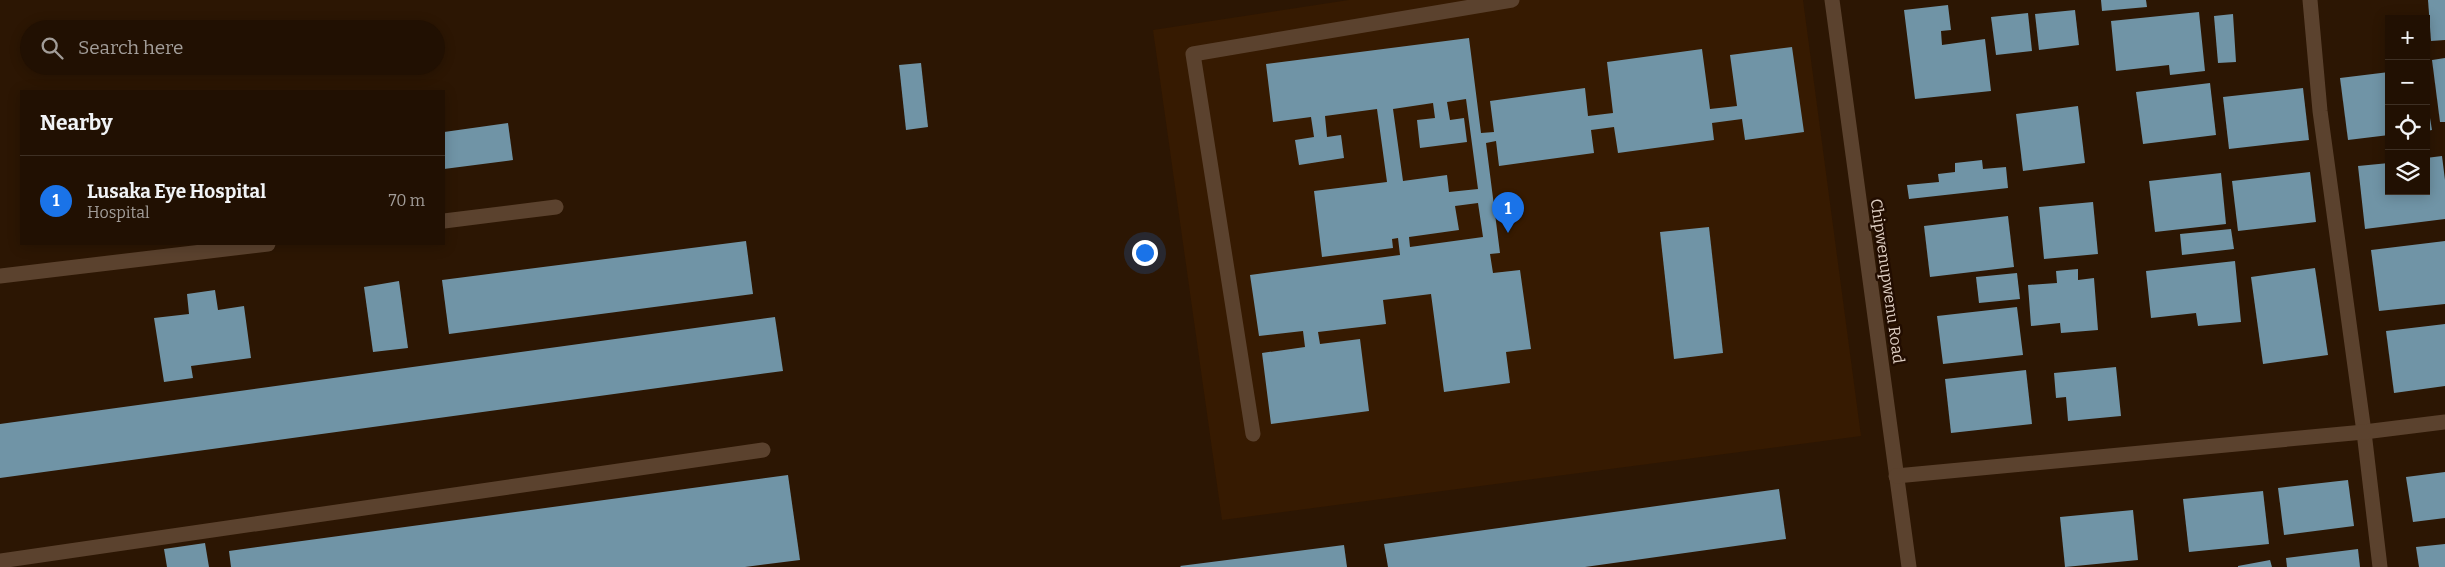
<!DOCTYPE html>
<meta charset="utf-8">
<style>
:root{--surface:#211002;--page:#2d1e11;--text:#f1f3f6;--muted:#a29d99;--line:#3e3024;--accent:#1a73e8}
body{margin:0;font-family:Bitter,serif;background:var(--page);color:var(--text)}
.controls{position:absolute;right:15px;top:15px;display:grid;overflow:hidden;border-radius:0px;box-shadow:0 2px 12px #0003}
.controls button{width:45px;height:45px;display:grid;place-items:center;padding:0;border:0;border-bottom:1px solid var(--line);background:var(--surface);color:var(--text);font:25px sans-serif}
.you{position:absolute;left:1144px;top:252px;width:18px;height:18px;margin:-12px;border:4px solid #fff;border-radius:50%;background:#1a73e8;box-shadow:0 0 0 8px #1a73e833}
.badge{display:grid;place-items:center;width:32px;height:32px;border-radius:50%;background:var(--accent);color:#fff;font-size:16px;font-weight:700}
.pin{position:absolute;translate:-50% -41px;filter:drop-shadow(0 1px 2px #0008)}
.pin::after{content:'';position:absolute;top:26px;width:18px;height:15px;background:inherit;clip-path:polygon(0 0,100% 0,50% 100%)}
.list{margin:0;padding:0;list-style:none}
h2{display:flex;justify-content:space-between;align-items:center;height:65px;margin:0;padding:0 20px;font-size:21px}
h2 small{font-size:16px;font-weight:400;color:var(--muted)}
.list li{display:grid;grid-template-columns:32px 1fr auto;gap:15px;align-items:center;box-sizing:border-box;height:90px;padding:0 20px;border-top:1px solid var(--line)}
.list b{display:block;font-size:19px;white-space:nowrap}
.list p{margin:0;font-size:16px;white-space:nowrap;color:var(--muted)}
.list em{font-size:16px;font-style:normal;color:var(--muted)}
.icon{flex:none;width:28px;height:28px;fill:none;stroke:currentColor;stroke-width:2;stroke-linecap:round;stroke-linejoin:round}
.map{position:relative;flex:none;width:2445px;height:567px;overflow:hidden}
.search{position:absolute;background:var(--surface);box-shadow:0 2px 12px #0003;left:20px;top:20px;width:425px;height:55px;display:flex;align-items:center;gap:12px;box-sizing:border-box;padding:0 18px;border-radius:28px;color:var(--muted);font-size:19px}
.panel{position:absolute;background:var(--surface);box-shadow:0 2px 12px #0003;left:20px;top:90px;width:425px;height:155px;border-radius:0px}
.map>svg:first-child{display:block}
.built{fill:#361a01}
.building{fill:#7094a6;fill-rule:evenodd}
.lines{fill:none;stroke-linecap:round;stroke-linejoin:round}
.minor{stroke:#5b422e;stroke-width:15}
.labels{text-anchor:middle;stroke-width:5;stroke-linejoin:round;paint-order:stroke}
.street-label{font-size:16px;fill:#dfcfc3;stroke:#220d00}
</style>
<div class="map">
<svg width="2445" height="567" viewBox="0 0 2445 567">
<rect width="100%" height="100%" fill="#2c1603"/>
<path class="built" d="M1349,0H1803L1861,436L1222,520L1153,30Z"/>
<g class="building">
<path d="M2101,0H2146L2147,7L2102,11Z"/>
<path d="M2428,0H2445V40L2431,41Z"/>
<path d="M1948,5L1951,30L1941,31L1942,45L1985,39L1991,91L1915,99L1904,10Z"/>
<path d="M2075,10L2079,45L2039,50L2035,14Z"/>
<path d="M2199,12L2205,71L2170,75L2169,65L2116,71L2111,21Z"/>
<path d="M2028,13L2032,51L1996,55L1991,17Z"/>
<path d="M2233,14L2236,62L2218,63L2214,16Z"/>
<path d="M1469,38L1481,133L1494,132L1490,101L1585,88L1588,116L1613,113L1607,62L1702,49L1710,109L1737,106L1730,55L1792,47L1804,132L1745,140L1742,119L1712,123L1714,140L1618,153L1614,127L1591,130L1594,153L1499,166L1496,141L1486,143L1500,253L1490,254L1493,273L1520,270L1531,349L1506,352L1510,383L1444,392L1431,294L1383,300L1386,324L1318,332L1320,344L1360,339L1369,411L1271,424L1262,353L1305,347L1303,331L1259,336L1250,275L1400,255L1398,238L1392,239L1393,248L1322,257L1314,191L1387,182L1377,109L1325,116L1327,137L1341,135L1344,158L1299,165L1295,140L1314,137L1311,117L1273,122L1266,64ZM1466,99L1478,189L1449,192L1447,175L1403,181L1393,109L1433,103L1435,118L1417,120L1420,148L1467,142L1464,118L1450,120L1447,102ZM1478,203L1483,237L1410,247L1409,237L1459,230L1455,206Z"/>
<path d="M2445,58V122H2440L2432,60Z"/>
<path d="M921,63L928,127L906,130L899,65Z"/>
<path d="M2389,72V135L2348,140L2340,78Z"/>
<path d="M2210,83L2216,135L2143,144L2136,92Z"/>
<path d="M2303,88L2309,140L2229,149L2223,97Z"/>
<path d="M2426,94L2432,130L2426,131Z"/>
<path d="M2078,106L2085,163L2023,171L2016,114Z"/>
<path d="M508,123L513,160L444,169V132Z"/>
<path d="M2442,156L2445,180V219L2365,229L2358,166L2389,163V191H2426V158Z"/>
<path d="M1982,160L1983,169L2006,167L2008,188L1909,199L1907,185L1939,182L1938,174L1955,172V163Z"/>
<path d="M2310,172L2316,222L2238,231L2232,181Z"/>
<path d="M2221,173L2226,224L2155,232L2149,181Z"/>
<path d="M2093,202L2098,254L2044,259L2039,207Z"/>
<path d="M2008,216L2014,267L1930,277L1924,226Z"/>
<path d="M1709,227L1723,353L1674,359L1660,232Z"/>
<path d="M2231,229L2234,249L2182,255L2180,234Z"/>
<path d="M746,241L753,294L449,334L442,280Z"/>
<path d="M2445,241V304L2379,311L2371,250Z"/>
<path d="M2235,261L2241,322L2198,326L2196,313L2151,318L2146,271Z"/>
<path d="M2315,268L2328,355L2263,364L2251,277Z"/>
<path d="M2078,269V280L2094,278L2098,330L2061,333L2060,323L2031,326L2028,285L2057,283L2056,271Z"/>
<path d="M2017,273L2020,299L1979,303L1976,277Z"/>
<path d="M399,281L408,348L373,352L364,287Z"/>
<path d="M215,290L218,310L244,306L251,358L191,366L193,378L164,382L154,318L189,314L187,294Z"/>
<path d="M2017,307L2023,355L1943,364L1937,316Z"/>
<path d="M775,317L783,371L0,478V424Z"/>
<path d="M2445,324V386L2394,393L2386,331Z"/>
<path d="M2116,367L2121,416L2068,421L2066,397L2056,398L2054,373Z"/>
<path d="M2026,370L2032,424L1951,433L1945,379Z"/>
<path d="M2445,472V518L2413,522L2406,477Z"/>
<path d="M788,475L800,560L745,567H231L229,551Z"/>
<path d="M2348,480L2354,526L2284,535L2278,488Z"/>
<path d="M1779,489L1786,539L1585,567H1388L1384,544Z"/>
<path d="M2263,491L2269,544L2189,552L2183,499Z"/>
<path d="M2133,510L2138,560L2065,567L2060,517Z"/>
<path d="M205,543L209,567H167L164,549Z"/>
<path d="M2445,544V567H2419L2416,547Z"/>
<path d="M1344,545L1347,567H1181L1180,566Z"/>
<path d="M2358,549L2360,567H2287L2286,558Z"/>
<path d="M2270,560L2272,567H2238V566Z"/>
</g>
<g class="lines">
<g class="minor">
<path d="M1832,0L1909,567"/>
<path d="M2310,0L2320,111L2364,432L2380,567"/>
<path d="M444,221L556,207"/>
<path d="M0,276L268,244"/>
<path d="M1253,434L1193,54L1512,0"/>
<path d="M1896,476L2364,432L2445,422"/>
<path d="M0,561L763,450"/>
</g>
</g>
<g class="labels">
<g class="street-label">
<text transform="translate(1888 281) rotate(82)" y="6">Chipwenupwenu Road</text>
</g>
</g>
</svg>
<div class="controls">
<button>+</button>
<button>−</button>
<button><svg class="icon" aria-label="locate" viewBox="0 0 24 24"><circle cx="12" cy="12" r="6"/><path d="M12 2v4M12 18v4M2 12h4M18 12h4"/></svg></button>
<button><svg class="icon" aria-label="layers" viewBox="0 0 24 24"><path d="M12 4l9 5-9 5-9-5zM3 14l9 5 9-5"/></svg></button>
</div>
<div class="you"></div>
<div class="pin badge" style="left:1508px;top:233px">1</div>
<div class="search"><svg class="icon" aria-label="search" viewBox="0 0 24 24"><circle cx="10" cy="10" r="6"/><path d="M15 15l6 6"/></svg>Search here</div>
<section class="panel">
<h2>Nearby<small></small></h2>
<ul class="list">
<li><span class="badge">1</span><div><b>Lusaka Eye Hospital</b><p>Hospital</p></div><em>70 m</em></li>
</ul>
</section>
</div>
